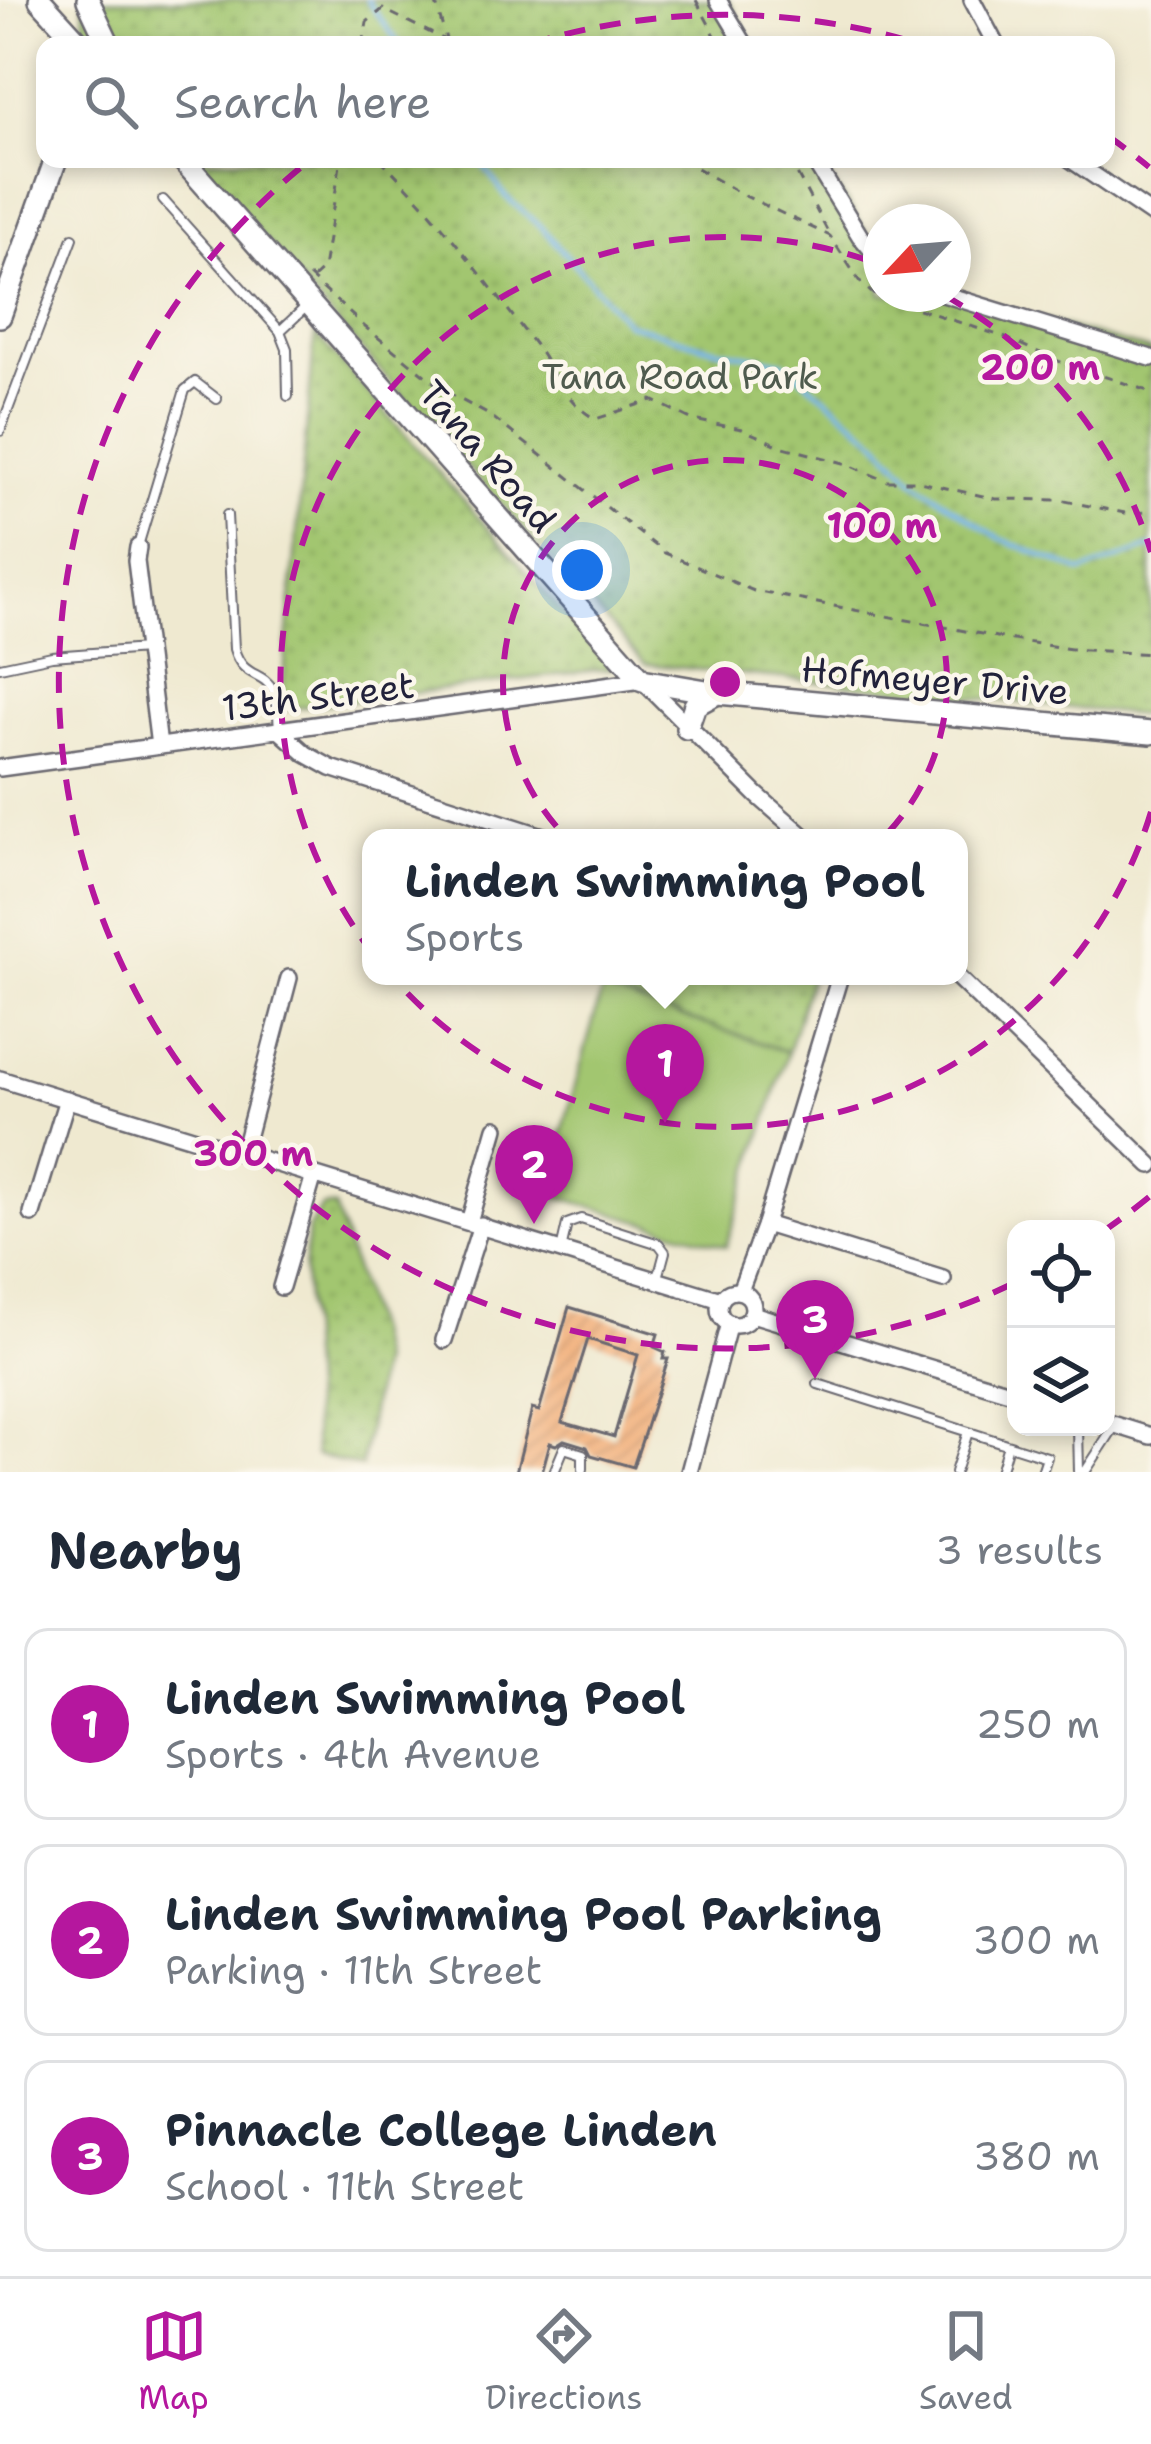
<!DOCTYPE html>
<meta charset="utf-8">
<style>
:root{--surface:#fff;--page:#f6f6f7;--text:#1f2937;--muted:#747a83;--line:#e0e1e3;--accent:#b5179e}
body{margin:0;font-family:"Shantell Sans",sans-serif;background:var(--page);color:var(--text)}
.controls{position:absolute;right:36px;bottom:36px;display:grid;overflow:hidden;border-radius:24px;box-shadow:0 6px 18px #0003}
.controls button{width:108px;height:108px;display:grid;place-items:center;padding:0;border:0;border-bottom:3px solid var(--line);background:var(--surface);color:var(--text);font:60px sans-serif}
.compass{position:absolute;left:863px;top:204px;width:108px;height:108px;border-radius:50%;background:var(--surface);box-shadow:0 6px 18px #0003;rotate:244deg}
.you{position:absolute;left:582px;top:570px;width:42px;height:42px;margin:-30px;border:9px solid #fff;border-radius:50%;background:#1a73e8;box-shadow:0 0 0 18px #1a73e833}
.badge{display:grid;place-items:center;width:78px;height:78px;border-radius:50%;background:var(--accent);color:#fff;font-size:39px;font-weight:700}
.pin{position:absolute;translate:-50% -99px;filter:drop-shadow(0 3px 6px #0008)}
.pin::after{content:'';position:absolute;top:63px;width:42px;height:36px;background:inherit;clip-path:polygon(0 0,100% 0,50% 100%)}
.popup{position:absolute;left:362px;top:829px;width:606px;height:156px;box-sizing:border-box;display:grid;place-content:center;border-radius:24px;background:var(--surface);filter:drop-shadow(0 3px 9px #0005);font-size:39px;white-space:nowrap;color:var(--muted)}
.popup b{font-size:45px;color:var(--text)}
.popup::after{content:'';position:absolute;left:50%;top:100%;margin-left:-24px;border:24px solid transparent;border-top-color:var(--surface)}
.list{margin:0;padding:0;list-style:none}
h2{display:flex;justify-content:space-between;align-items:center;height:156px;margin:0;padding:0 48px;font-size:51px}
h2 small{font-size:39px;font-weight:400;color:var(--muted)}
.list li{display:grid;grid-template-columns:78px 1fr auto;gap:36px;align-items:center;box-sizing:border-box;height:192px;margin:0 24px 24px;padding:0 24px;border:3px solid var(--line);border-radius:24px}
.list b{display:block;font-size:45px;white-space:nowrap}
.list p{margin:0;font-size:39px;white-space:nowrap;color:var(--muted)}
.list em{font-size:39px;font-style:normal;color:var(--muted)}
.icon{flex:none;width:66px;height:66px;fill:none;stroke:currentColor;stroke-width:2;stroke-linecap:round;stroke-linejoin:round}
.map{position:relative;flex:none;width:1151px;height:1472px;overflow:hidden}
.search{position:absolute;background:var(--surface);box-shadow:0 6px 18px #0003;left:36px;right:36px;top:36px;height:132px;display:flex;align-items:center;gap:30px;box-sizing:border-box;padding:0 42px;border-radius:24px;color:var(--muted);font-size:45px}
.sheet{height:804px;background:var(--surface)}
nav{display:flex;justify-content:space-around;align-items:center;box-sizing:border-box;height:168px;border-top:3px solid var(--line);background:var(--surface);font-size:33px;color:var(--muted)}
nav a{display:grid;justify-items:center;gap:6px}
nav .on{color:var(--accent)}
.map>svg:first-child{display:block}
.park{fill:url(#park-dots);stroke:#627456;stroke-width:3}
.pitch{fill:#a2c670;stroke:#627456;stroke-width:3}
.lines{fill:none;stroke-linecap:round;stroke-linejoin:round}
.stream{stroke:#79b6eb;stroke-width:4.5}
.building{fill:url(#building-hatch);fill-rule:evenodd}
.service-casing{stroke:#6a686f;stroke-width:12}
.minor-casing{stroke:#6a686f;stroke-width:20}
.secondary-casing{stroke:#6a686f;stroke-width:26}
.path{stroke:#6a686f;stroke-width:3;stroke-dasharray:9 9;stroke-linecap:butt}
.service{stroke:#fff;stroke-width:8}
.minor{stroke:#fff;stroke-width:15}
.secondary{stroke:#fff;stroke-width:21}
.ring{fill:none;stroke:#b5179e;stroke-width:6;stroke-dasharray:21 15}
.labels{text-anchor:middle;stroke-width:9;stroke-linejoin:round;paint-order:stroke}
.park-label{font-size:36px;fill:#4f5b4e;stroke:#fbf7ec}
.street-label{font-size:36px;fill:#22223b;stroke:#fbf7ec}
.centre{fill:#b5179e;stroke:#fbf7ec;stroke-width:6}
.ring-label{font-size:36px;text-anchor:middle;font-weight:bold;fill:#b5179e;stroke:#fbf7ec;stroke-width:9;stroke-linejoin:round;paint-order:stroke}
</style>
<div class="map">
<svg width="1151" height="1472" viewBox="0 0 1151 1472">
<defs>
<pattern id="park-dots" width="8" height="8" patternUnits="userSpaceOnUse" patternTransform="scale(3)"><rect width="8" height="8" fill="#a2c670"/><path d="M2 2h.1M6 6h.1" fill="none" stroke="#8baa62" stroke-width="1.8" stroke-linecap="round"/></pattern>
<pattern id="building-hatch" width="6" height="6" patternUnits="userSpaceOnUse" patternTransform="scale(3)"><rect width="6" height="6" fill="#f2ae78"/><path d="M-1 1l2-2M0 6l6-6M5 7l2-2" fill="none" stroke="#cf9569"/></pattern>
</defs>
<rect width="100%" height="100%" fill="#fbf7ec"/>
<filter id="ink" filterUnits="userSpaceOnUse"><feTurbulence type="fractalNoise" baseFrequency=".00833" numOctaves="2"/><feDisplacementMap in="SourceGraphic" scale="24" xChannelSelector="R" yChannelSelector="G"/><feConvolveMatrix kernelMatrix="1 2 1 2 8 2 1 2 1" color-interpolation-filters="sRGB"/></filter>
<filter id="wash" filterUnits="userSpaceOnUse"><feTurbulence type="fractalNoise" baseFrequency=".004" numOctaves="4" result="noise"/><feDisplacementMap in="SourceGraphic" scale="48" xChannelSelector="R" yChannelSelector="G"/><feGaussianBlur stdDeviation="2.7" result="paint"/><feColorMatrix in="noise" values="0 0 0 0 0 0 0 0 0 0 0 0 0 0 0 0 0 1.4 0 .05"/><feComposite in="paint" operator="in"/></filter>
<g filter="url(#wash)">
<rect width="100%" height="100%" fill="#efe9d0"/>
<g class="park">
<path d="M83,0H728L754,45H100L84,26Z"/>
<path d="M197,159H819L881,255V294H953L1151,351V716L645,664L305,287Z"/>
<path d="M315,333L612,668L281,710Z"/>
<path d="M607,976H811L788,1052L602,990Z"/>
<path d="M322,1207H335L374,1332L380,1362L361,1467L315,1455L304,1269L308,1230Z"/>
</g>
<path class="pitch" d="M602,990L788,1052L726,1246L545,1193Z"/>
<g class="lines">
<g class="stream">
<path d="M367,0L400,45"/>
<path d="M479,159L505,196L542,228L627,323L708,347L783,362L872,436L915,481L999,538L1082,572L1151,547"/>
</g>
</g>
<g id="blocks">
<path class="building" d="M569,1307L658,1334L654,1347L665,1352L663,1359H668L643,1437L633,1467L591,1455L587,1447L564,1440L556,1445L550,1443L542,1472H516L532,1409L539,1411ZM588,1339L638,1355L614,1437L562,1422Z"/>
</g>
</g>
<g filter="url(#ink)">
<use href="#blocks" fill-opacity="0" stroke="#6a686f" stroke-width="3"/>
<g class="lines">
<g class="service-casing">
<g id="service">
<path d="M163,200L280,331L287,349L288,396"/>
<path d="M280,331L309,304"/>
<path d="M0,431L73,238"/>
<path d="M227,515L234,649C243,679 262,670 273,690C278,700 278,717 279,729"/>
<path d="M138,546L185,390L195,382L217,399"/>
<path d="M0,667L52,656L146,649"/>
<path d="M561,1250L567,1224L581,1219L659,1244L665,1252L658,1278"/>
<path d="M818,1384L1047,1457L1042,1472"/>
<path d="M1078,1427L1079,1472"/>
<path d="M554,1472L564,1448L583,1454V1469"/>
<path d="M955,1472L968,1432"/>
<path d="M1000,1472L1008,1445"/>
<path d="M1085,1472L1115,1426"/>
</g>
</g>
<g class="minor-casing">
<g id="minor">
<path d="M718,0L745,45"/>
<path d="M972,0L996,45"/>
<path d="M813,159L860,236L881,261"/>
<path d="M1070,159L1151,214"/>
<path d="M943,294L1151,358"/>
<path d="M138,547L136,561L159,746"/>
<path d="M280,731L306,754L331,768L549,838"/>
<path d="M0,768L642,680L757,795L806,838"/>
<path d="M956,976L1151,1165"/>
<path d="M0,1079L721,1300"/>
<path d="M243,1153L289,978"/>
<path d="M32,1214L67,1099"/>
<path d="M469,1222L496,1128"/>
<path d="M765,1224L943,1279"/>
<path d="M281,1287L314,1175"/>
<path d="M740,1291L765,1224L840,976"/>
<circle cx="736" cy="1308" r="17"/>
<path d="M752,1314L1016,1394"/>
<path d="M444,1340L481,1225"/>
<path d="M1106,1422L1151,1436"/>
<path d="M689,1472L729,1323"/>
</g>
</g>
<g class="secondary-casing">
<g id="secondary">
<path d="M40,0L81,45"/>
<path d="M88,0L109,45"/>
<path d="M182,159L642,680L718,693L1151,733"/>
<path d="M0,316L56,159"/>
<path d="M687,728L695,705L717,693"/>
</g>
</g>
<g class="path">
<path d="M435,0L446,39"/>
<path d="M696,0L720,45"/>
<path d="M363,45L367,22L383,9L455,45"/>
<path d="M380,159C437,214 484,279 532,341C553,368 565,404 596,419L652,400L693,420L742,429L780,446L844,463L887,481H915L996,499L1060,500L1125,513L1151,512"/>
<path d="M681,159L739,193L830,236L860,282L873,294L1004,337L1058,361L1151,392"/>
<path d="M789,159L829,234"/>
<path d="M309,276L365,327L446,392L491,416L665,553L754,591L1013,640L1071,649L1151,654"/>
<path d="M313,278L323,269L341,159"/>
</g>
<use href="#service" class="service"/>
<use href="#minor" class="minor"/>
<use href="#secondary" class="secondary"/>
</g>
</g>
<g class="ring">
<circle cx="725" cy="682" r="222"/>
<path d="M1151 812A445 445 0 1 1 881 265M944 295A445 445 0 0 1 1151 552"/>
<path d="M1149 1197A667 667 0 0 1 1108 1228M1012 1284A667 667 0 0 1 310 160M530 44A667 667 0 0 1 920 44M1108 136A667 667 0 0 1 1149 167"/>
</g>
<g class="labels">
<g class="park-label">
<text x="680" y="389">Tana Road Park</text>
</g>
<g class="street-label">
<text transform="translate(488 456) rotate(49)" y="13">Tana Road</text>
<text transform="translate(935 680) rotate(5)" y="13">Hofmeyer Drive</text>
<text transform="translate(318 696) rotate(-7)" y="13">13th Street</text>
</g>
</g>
<circle cx="725" cy="682" r="18" class="centre"/>
<g class="ring-label">
<text x="1040" y="380">200 m</text>
<text x="882" y="538">100 m</text>
<text x="253" y="1166">300 m</text>
</g>
</svg>
<div class="controls">
<button><svg class="icon" aria-label="locate" viewBox="0 0 24 24"><circle cx="12" cy="12" r="6"/><path d="M12 2v4M12 18v4M2 12h4M18 12h4"/></svg></button>
<button><svg class="icon" aria-label="layers" viewBox="0 0 24 24"><path d="M12 4l9 5-9 5-9-5zM3 14l9 5 9-5"/></svg></button>
</div>
<svg class="compass" viewBox="-18 -18 36 36"><path d="M0-13l5 13h-10z" fill="#e53935"/><path d="M0 13l5-13h-10z" fill="#747a83"/></svg>
<div class="you"></div>
<div class="pin badge" style="left:665px;top:1123px">1</div>
<div class="popup"><b>Linden Swimming Pool</b>Sports</div>
<div class="pin badge" style="left:534px;top:1224px">2</div>
<div class="pin badge" style="left:815px;top:1379px">3</div>
<div class="search"><svg class="icon" aria-label="search" viewBox="0 0 24 24"><circle cx="10" cy="10" r="6"/><path d="M15 15l6 6"/></svg>Search here</div>
</div>
<section class="sheet">
<h2>Nearby<small>3 results</small></h2>
<ul class="list">
<li><span class="badge">1</span><div><b>Linden Swimming Pool</b><p>Sports · 4th Avenue</p></div><em>250 m</em></li>
<li><span class="badge">2</span><div><b>Linden Swimming Pool Parking</b><p>Parking · 11th Street</p></div><em>300 m</em></li>
<li><span class="badge">3</span><div><b>Pinnacle College Linden</b><p>School · 11th Street</p></div><em>380 m</em></li>
</ul>
</section>
<nav>
<a class="on"><svg class="icon" aria-label="map" viewBox="0 0 24 24"><path d="M3 6l6-2 6 2 6-2v14l-6 2-6-2-6 2zM9 4v14M15 6v14"/></svg>Map</a>
<a><svg class="icon" aria-label="directions" viewBox="0 0 24 24"><path d="M12 3l9 9-9 9-9-9zM9 14v-3h6M13 9l2 2-2 2"/></svg>Directions</a>
<a><svg class="icon" aria-label="saved" viewBox="0 0 24 24"><path d="M7 4h10v16l-5-4-5 4z"/></svg>Saved</a>
</nav>
